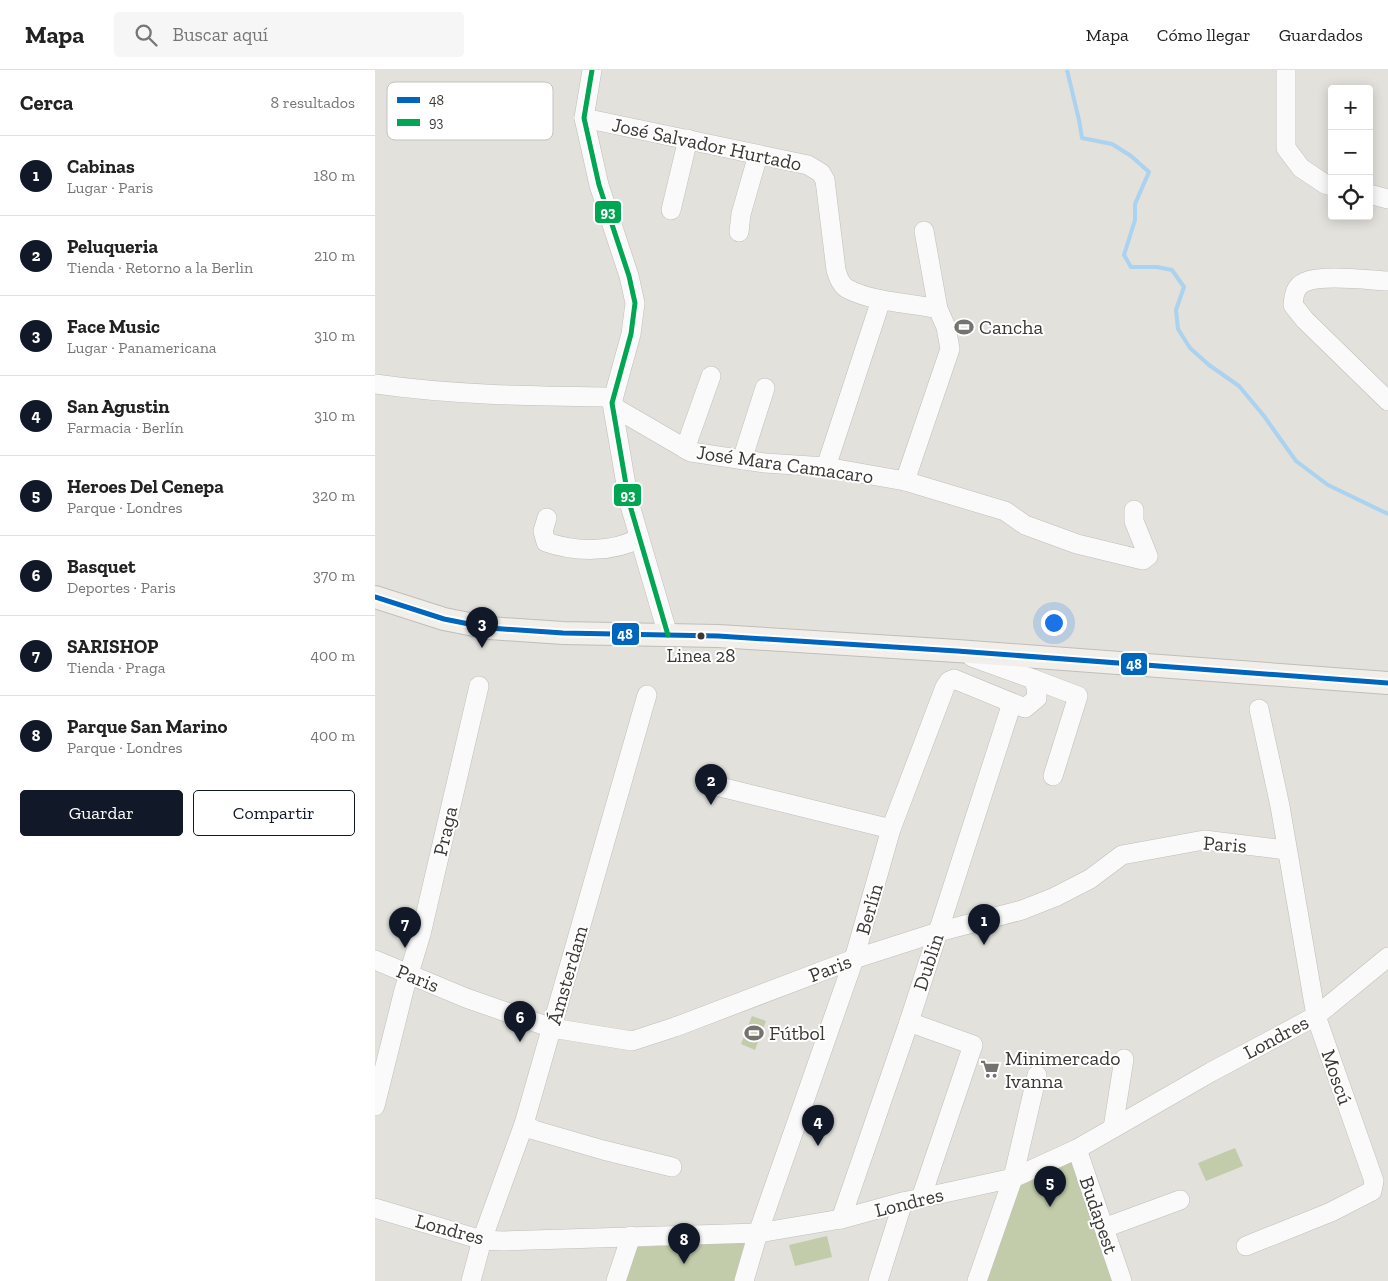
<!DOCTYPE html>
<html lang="es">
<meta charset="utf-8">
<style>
:root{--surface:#fff;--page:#f6f6f6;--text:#222;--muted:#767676;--line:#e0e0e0;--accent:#111827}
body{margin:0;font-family:"Zilla Slab",serif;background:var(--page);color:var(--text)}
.controls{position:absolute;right:15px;top:15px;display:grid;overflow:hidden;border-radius:5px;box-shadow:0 2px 12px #0003}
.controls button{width:45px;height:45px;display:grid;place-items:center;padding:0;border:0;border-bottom:1px solid var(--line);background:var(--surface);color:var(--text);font:25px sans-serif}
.you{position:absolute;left:678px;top:552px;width:18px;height:18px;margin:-12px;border:4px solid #fff;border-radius:50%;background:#1a73e8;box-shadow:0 0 0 8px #1a73e833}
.badge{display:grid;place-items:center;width:32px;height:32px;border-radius:50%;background:var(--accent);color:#fff;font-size:16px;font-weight:700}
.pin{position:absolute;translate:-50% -41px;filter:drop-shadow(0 1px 2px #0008)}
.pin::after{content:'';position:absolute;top:26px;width:18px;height:15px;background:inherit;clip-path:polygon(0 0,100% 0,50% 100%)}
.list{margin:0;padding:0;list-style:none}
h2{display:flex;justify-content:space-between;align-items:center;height:65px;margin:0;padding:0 20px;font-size:21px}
h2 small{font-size:16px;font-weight:400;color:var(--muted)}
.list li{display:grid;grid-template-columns:32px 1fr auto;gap:15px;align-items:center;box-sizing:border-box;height:80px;padding:0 20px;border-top:1px solid var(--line)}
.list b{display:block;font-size:19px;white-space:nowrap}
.list p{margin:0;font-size:16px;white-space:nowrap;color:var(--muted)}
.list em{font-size:16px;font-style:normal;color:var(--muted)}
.actions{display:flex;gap:10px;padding:15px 20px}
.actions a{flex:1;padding:11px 0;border:1px solid var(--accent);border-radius:5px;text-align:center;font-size:18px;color:var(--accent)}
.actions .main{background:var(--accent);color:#fff}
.icon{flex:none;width:28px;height:28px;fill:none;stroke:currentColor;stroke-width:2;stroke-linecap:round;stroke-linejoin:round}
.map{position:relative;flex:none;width:1013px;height:1211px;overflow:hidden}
header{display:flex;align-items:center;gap:30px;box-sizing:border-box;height:70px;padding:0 25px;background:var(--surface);border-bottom:1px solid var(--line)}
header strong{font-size:24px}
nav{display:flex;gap:28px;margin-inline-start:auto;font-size:18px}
.search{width:350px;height:45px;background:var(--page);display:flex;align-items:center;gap:12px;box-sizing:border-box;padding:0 18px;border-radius:5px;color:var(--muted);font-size:19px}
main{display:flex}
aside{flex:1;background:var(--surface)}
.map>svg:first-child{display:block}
.green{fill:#c2ccaa}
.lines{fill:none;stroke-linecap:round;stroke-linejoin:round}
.stream{stroke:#abd2ef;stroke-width:4}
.minor-casing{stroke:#c0beba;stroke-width:20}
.major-casing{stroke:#bebebb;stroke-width:24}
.minor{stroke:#fbfafa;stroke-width:19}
.major{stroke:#f2efea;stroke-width:22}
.bus-1-casing{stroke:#fff;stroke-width:9}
.bus-2-casing{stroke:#fff;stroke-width:9}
.bus-1{stroke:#0065bd;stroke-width:5}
.bus-2{stroke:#00a651;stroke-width:5}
.bus-dot{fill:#3a3835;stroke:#fff;stroke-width:2}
.labels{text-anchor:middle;stroke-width:4;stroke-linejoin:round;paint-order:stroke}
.bus-label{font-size:19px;fill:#3a3835;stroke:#fff}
.street-label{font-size:20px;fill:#3a3835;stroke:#fff}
.poi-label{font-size:20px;fill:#3a3835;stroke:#fff;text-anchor:start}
.key{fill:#fff;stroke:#c4c3c2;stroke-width:1}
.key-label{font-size:14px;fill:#3a3835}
.line-badge{stroke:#fff;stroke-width:2}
.badge-label{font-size:14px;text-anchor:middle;font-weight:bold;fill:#fff}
</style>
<header>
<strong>Mapa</strong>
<div class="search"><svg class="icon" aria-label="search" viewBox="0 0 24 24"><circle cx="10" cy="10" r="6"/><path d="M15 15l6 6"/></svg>Buscar aquí</div>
<nav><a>Mapa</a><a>Cómo llegar</a><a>Guardados</a></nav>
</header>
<main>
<aside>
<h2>Cerca<small>8 resultados</small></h2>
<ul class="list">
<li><span class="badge">1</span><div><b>Cabinas</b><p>Lugar · Paris</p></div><em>180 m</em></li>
<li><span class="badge">2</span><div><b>Peluqueria</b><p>Tienda · Retorno a la Berlin</p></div><em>210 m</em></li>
<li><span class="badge">3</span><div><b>Face Music</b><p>Lugar · Panamericana</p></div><em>310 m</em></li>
<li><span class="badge">4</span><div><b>San Agustin</b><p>Farmacia · Berlín</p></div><em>310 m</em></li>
<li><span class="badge">5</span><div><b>Heroes Del Cenepa</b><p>Parque · Londres</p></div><em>320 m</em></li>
<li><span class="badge">6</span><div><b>Basquet</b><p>Deportes · Paris</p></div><em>370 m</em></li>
<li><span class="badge">7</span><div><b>SARISHOP</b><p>Tienda · Praga</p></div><em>400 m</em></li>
<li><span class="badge">8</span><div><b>Parque San Marino</b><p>Parque · Londres</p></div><em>400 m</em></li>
</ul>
<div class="actions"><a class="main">Guardar</a><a>Compartir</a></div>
</aside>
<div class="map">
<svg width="1013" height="1211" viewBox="0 0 1013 1211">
<rect width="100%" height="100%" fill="#e2e1dc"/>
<g class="green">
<path d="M377,946L391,951L380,980L366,974Z"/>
<path d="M860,1078L868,1096L831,1111L823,1093Z"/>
<path d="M701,1085L745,1211H607L641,1113Z"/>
<path d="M452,1166L457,1187L420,1196L414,1175Z"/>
<path d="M370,1172L359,1211H249L259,1177Z"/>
</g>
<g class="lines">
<path class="stream" d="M692,0L704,50L707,68L737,74L756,86L774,102L760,134V150L749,185L756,197H782L797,200L809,217L801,240L803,259L815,278L834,295L864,316L889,346L921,391L953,415L1013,444"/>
<g class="minor-casing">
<g id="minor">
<path d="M217,0L209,48L224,115L254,206L260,233L256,264L237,333L254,432L293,565"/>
<path d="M911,0V78L926,98L950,114L957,116"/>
<path d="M209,48L433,95L446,103L450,110L461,200C463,207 466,216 473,219C497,232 536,233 563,239L571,257L575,279L530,411"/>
<path d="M994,124L1013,129"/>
<path d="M296,140L313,69"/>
<path d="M549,161L563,239"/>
<path d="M364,162L366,144L383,85"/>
<path d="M1013,211C993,210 947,204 930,212C920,216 919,225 918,235L930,250L1013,331"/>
<path d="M0,314C76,325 153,326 229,327L234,329L242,339L316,382L390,393L451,397L530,411L630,441L650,455L702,474L768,490L773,486L759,451V440"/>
<path d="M310,379L336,306"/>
<path d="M367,390L390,318"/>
<path d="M451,397L506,230"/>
<path d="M172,448L168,461L171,472C199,482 238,483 264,468"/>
<path d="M658,609L703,626L678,706"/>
<path d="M329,713L516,759"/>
<path d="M0,890L91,928L177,958L257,971L300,957L479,889L563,862L647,840L680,827L715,809L747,785L829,770L911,780"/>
<path d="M534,952L598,975L546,1128"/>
<path d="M0,1036L29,920L46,864L104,616"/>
<path d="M149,1054L159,1060L228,1080L297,1097"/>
<path d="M738,1058L749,989"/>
<path d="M702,1079L747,1211"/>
<path d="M0,1138L107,1170L128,1171L383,1163L466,1149L528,1132L638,1108L702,1079L836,1002L941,946L1013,887"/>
<path d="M466,1149L534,952L637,633"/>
<path d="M729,1158L805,1130"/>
<path d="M871,1176L956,1142L997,1121L999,1111L941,946L905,736L884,639"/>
<path d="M96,1211L107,1170L149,1054L272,625"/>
<path d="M241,1211L256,1166"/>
<path d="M369,1211L383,1163L479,889L516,759L570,617L574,611L579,609L650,638L662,628L661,617L658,609L597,587"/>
<path d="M503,1211L528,1132"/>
<path d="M602,1211L638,1108L662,1005"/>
</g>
</g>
<g class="major-casing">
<path id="major" d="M0,527L69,549L114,558L188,563L343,566L582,581L1013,613"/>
</g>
<use href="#minor" class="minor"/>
<use href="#major" class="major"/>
<g class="bus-1-casing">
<path id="bus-1" d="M0,527L69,549L114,558L188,563L343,566L582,581L1013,613"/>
</g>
<g class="bus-2-casing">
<path id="bus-2" d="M217,0L209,48L224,115L254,206L260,233L256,264L237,333L254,432L293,565"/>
</g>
<use href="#bus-1" class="bus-1"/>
<use href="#bus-2" class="bus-2"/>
</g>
<defs>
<g id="stadium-bare" transform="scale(1.5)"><path d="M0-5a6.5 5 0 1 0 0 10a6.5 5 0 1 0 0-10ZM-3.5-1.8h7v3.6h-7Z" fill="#75736f" stroke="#fff" stroke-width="2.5" paint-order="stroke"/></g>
<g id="supermarket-bare" transform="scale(1.5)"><path d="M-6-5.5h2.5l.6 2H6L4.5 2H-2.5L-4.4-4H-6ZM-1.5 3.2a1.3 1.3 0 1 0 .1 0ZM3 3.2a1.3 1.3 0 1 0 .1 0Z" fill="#75736f" stroke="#fff" stroke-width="2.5" paint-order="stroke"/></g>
</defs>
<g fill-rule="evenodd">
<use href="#stadium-bare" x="589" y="257"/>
<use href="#stadium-bare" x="379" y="963"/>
<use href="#supermarket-bare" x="615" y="999"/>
</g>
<circle class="bus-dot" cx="326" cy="566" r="4.5"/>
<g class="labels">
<g class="bus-label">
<text x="326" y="592">Linea 28</text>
</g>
<g class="street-label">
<text transform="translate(332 74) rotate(12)" y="7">José Salvador Hurtado</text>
<text transform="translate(410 394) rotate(8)" y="7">José Mara Camacaro</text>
<text transform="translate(70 761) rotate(-77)" y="7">Praga</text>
<text transform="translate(850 774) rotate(4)" y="7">Paris</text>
<text transform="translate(494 839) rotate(-74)" y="7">Berlín</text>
<text transform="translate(553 892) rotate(-72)" y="7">Dublin</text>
<text transform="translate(455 898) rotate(-21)" y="7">Paris</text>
<text transform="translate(192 905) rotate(-74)" y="7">Ámsterdam</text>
<text transform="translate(43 908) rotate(22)" y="7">Paris</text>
<text transform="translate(901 967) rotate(-28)" y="7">Londres</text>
<text transform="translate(962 1007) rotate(71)" y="7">Moscú</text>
<text transform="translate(534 1132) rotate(-14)" y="7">Londres</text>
<text transform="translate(724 1145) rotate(71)" y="7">Budapest</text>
<text transform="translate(75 1159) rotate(15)" y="7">Londres</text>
</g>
<g class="poi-label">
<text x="604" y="264">Cancha</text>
<text x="394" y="970">Fútbol</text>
<text x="630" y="995">Minimercado<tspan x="630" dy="23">Ivanna</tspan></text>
</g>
</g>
<rect x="12" y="12" width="166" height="58" rx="8" class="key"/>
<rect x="22" y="27" width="23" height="6" fill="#0065bd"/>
<rect x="22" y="49" width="23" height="7" fill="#00a651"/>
<g class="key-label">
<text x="54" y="35">48</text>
<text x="54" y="57">93</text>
</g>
<g class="line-badge">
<rect x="219" y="130" width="28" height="24" rx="5" fill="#00a651"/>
<rect x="238" y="413" width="29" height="24" rx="5" fill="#00a651"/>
<rect x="236" y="552" width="29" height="24" rx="5" fill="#0065bd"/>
<rect x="745" y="582" width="28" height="24" rx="5" fill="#0065bd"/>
</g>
<g class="badge-label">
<text x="233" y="147">93</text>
<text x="253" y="430">93</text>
<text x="250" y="569">48</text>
<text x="759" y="599">48</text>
</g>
</svg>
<div class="controls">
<button>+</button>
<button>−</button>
<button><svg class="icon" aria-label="locate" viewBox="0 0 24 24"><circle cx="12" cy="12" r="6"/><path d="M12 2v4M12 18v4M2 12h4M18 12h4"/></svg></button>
</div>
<div class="you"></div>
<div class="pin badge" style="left:609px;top:875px">1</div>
<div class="pin badge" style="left:336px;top:735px">2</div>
<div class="pin badge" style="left:107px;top:578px">3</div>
<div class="pin badge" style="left:443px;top:1076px">4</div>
<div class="pin badge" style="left:675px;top:1137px">5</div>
<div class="pin badge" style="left:145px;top:972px">6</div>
<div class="pin badge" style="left:30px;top:878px">7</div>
<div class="pin badge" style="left:309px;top:1194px">8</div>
</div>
</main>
